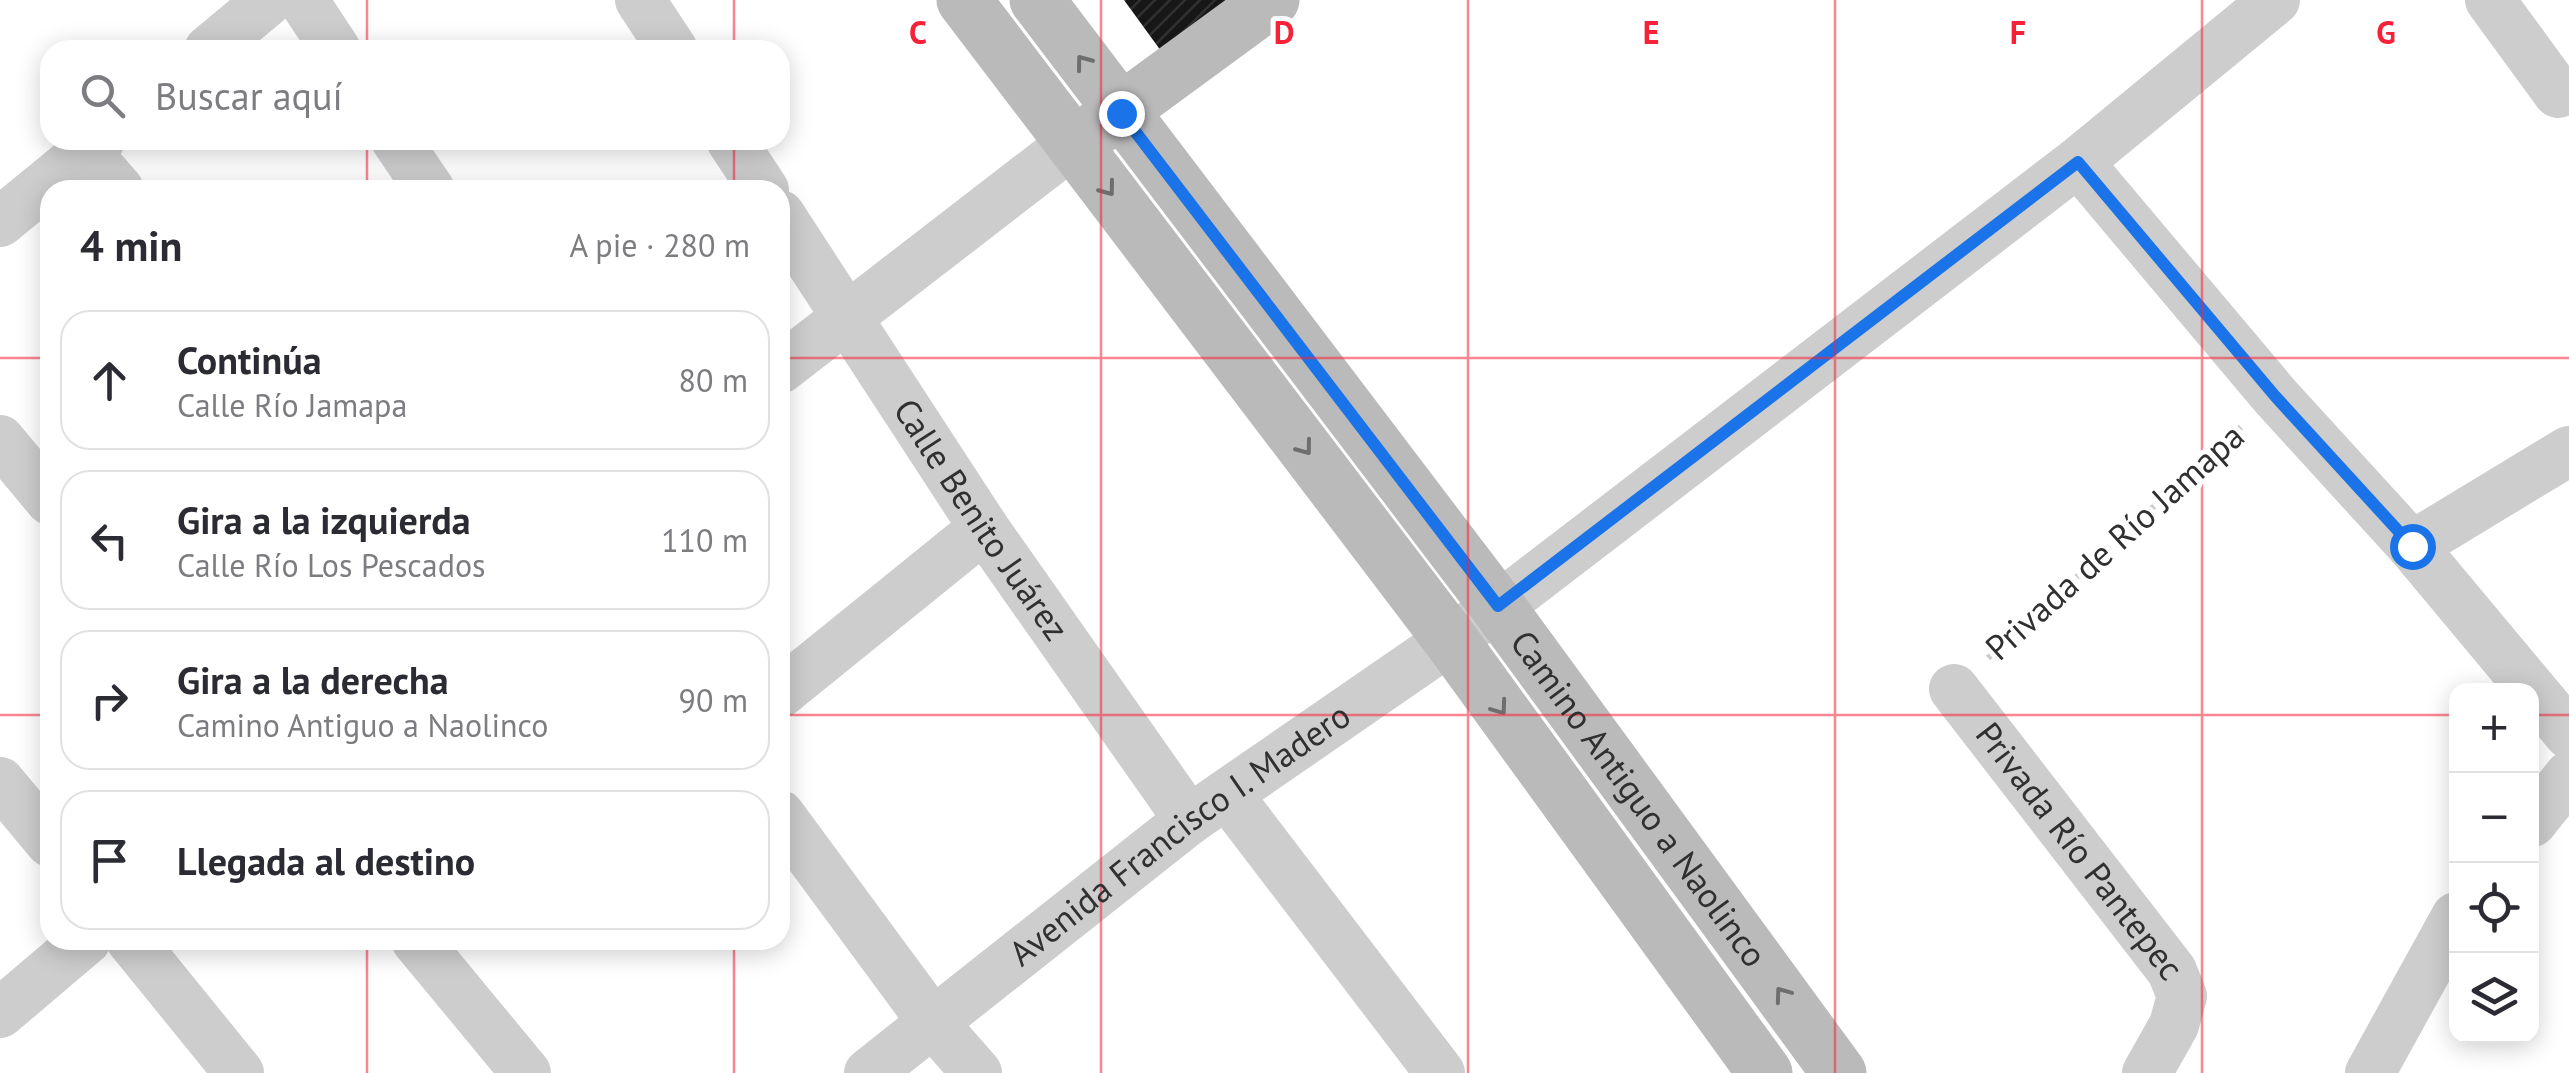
<!DOCTYPE html>
<html lang="es">
<meta charset="utf-8">
<style>
:root{--surface:#fff;--page:#f7f7f7;--text:#2b2b33;--muted:#7c7c81;--line:#e1e1e2}
body{margin:0;font-family:"PT Sans",sans-serif;background:var(--page);color:var(--text)}
.controls{position:absolute;right:30px;bottom:30px;display:grid;overflow:hidden;border-radius:20px;box-shadow:0 5px 25px #0003}
.controls button{width:90px;height:90px;display:grid;place-items:center;padding:0;border:0;border-bottom:2px solid var(--line);background:var(--surface);color:var(--text);font:50px sans-serif}
.stop{position:absolute;width:30px;height:30px;margin:-22px;border:8px solid #1a73e8;border-radius:50%;background:#fff}
.stop.end{background:#1a73e8;border-color:#fff;box-shadow:0 2px 10px #0008}
.list{margin:0;padding:0;list-style:none}
h2{display:flex;justify-content:space-between;align-items:center;height:130px;margin:0;padding:0 40px;font-size:42px}
h2 small{font-size:32px;font-weight:400;color:var(--muted)}
.list li{display:grid;grid-template-columns:65px 1fr auto;gap:30px;align-items:center;box-sizing:border-box;height:140px;margin:0 20px 20px;padding:0 20px;border:2px solid var(--line);border-radius:30px}
.list b{display:block;font-size:38px;white-space:nowrap}
.list p{margin:0;font-size:32px;white-space:nowrap;color:var(--muted)}
.list em{font-size:32px;font-style:normal;color:var(--muted)}
.icon{flex:none;width:55px;height:55px;fill:none;stroke:currentColor;stroke-width:2;stroke-linecap:round;stroke-linejoin:round}
.map{position:relative;flex:none;width:2569px;height:1073px;overflow:hidden}
.search{position:absolute;background:var(--surface);box-shadow:0 5px 25px #0003;left:40px;top:40px;width:750px;height:110px;display:flex;align-items:center;gap:25px;box-sizing:border-box;padding:0 35px;border-radius:30px;color:var(--muted);font-size:38px}
.panel{position:absolute;background:var(--surface);box-shadow:0 5px 25px #0003;left:40px;top:180px;width:750px;height:770px;border-radius:30px}
.map>svg:first-child{display:block}
.building{fill:url(#building-hatch)}
.lines{fill:none;stroke-linecap:round;stroke-linejoin:round}
.path{stroke:#cdcdcd;stroke-width:6;stroke-dasharray:5 5;stroke-linecap:butt}
.minor{stroke:#cdcdcd;stroke-width:50}
.secondary{stroke:#bababa;stroke-width:55}
.oneway{stroke:#6e6e6e}
.route{stroke:#1a73e8;stroke-width:12}
.grid{fill:none;stroke:#f62338;stroke-width:2.5;stroke-opacity:0.55}
.labels{text-anchor:middle;stroke-width:10;stroke-linejoin:round;paint-order:stroke}
.street-label{font-size:35px;fill:#303030;stroke:#fff}
.grid-label{font-size:32px;text-anchor:middle;font-weight:bold;fill:#f62338;stroke:#fff;stroke-width:10;stroke-linejoin:round;paint-order:stroke}
</style>
<div class="map">
<svg width="2569" height="1073" viewBox="0 0 2569 1073">
<defs>
<pattern id="building-hatch" width="6" height="6" patternUnits="userSpaceOnUse" patternTransform="scale(2.5)"><rect width="6" height="6" fill="#171717"/><path d="M-1 1l2-2M0 6l6-6M5 7l2-2" fill="none" stroke="#303030"/></pattern>
</defs>
<rect width="100%" height="100%" fill="#fff"/>
<path class="building" d="M1124,0H1228L1161,51Z"/>
<g class="lines">
<path class="path" d="M1988,658L2241,427"/>
<g class="minor">
<path d="M303,0L336,50"/>
<path d="M640,0L673,50"/>
<path d="M2490,0L2558,93"/>
<path d="M209,50L269,0"/>
<path d="M396,140L430,190"/>
<path d="M731,140L764,190"/>
<path d="M86,152L119,190"/>
<path d="M2078,162L2275,396L2412,546L2569,734"/>
<path id="s1" d="M780,215L984,528L1189,820"/>
<path d="M0,222L100,140"/>
<path d="M780,369L1073,143"/>
<path d="M0,440L50,500"/>
<path d="M2412,546L2569,451"/>
<path id="s2" d="M1954,689L2172,971L2182,996L2174,1025L2147,1073"/>
<path d="M780,693L984,528"/>
<path d="M0,782L50,842"/>
<path d="M1227,794L1440,1073"/>
<path d="M780,815L934,1024L977,1073"/>
<path d="M2532,822L2569,776"/>
<path d="M131,940L239,1073"/>
<path d="M416,940L526,1073"/>
<path d="M0,1013L86,940"/>
<path id="s3" d="M869,1073L1189,820L1498,607L2078,162L2275,0"/>
<path d="M2370,1073L2456,917"/>
</g>
<g class="secondary">
<path d="M964,0L1450,639L1765,1073"/>
<path id="s4" d="M1037,0L1498,607L1839,1073"/>
<path d="M1093,131L1272,0"/>
</g>
</g>
<defs><path id="oneway-chevron" d="M-2-3.5L2.5 0L-2 3.5" fill="none" stroke-width="1.6" stroke-linecap="round" stroke-linejoin="round" transform="scale(2.5)"/></defs>
<g class="oneway">
<use href="#oneway-chevron" transform="translate(1083 62) rotate(-127)"/>
<use href="#oneway-chevron" transform="translate(1108 189) rotate(53)"/>
<use href="#oneway-chevron" transform="translate(1305 448) rotate(53)"/>
<use href="#oneway-chevron" transform="translate(1500 708) rotate(54)"/>
<use href="#oneway-chevron" transform="translate(1782 994) rotate(-126)"/>
</g>
<g class="lines">
<path class="route" d="M1121,113L1498,606L2078,162L2275,396L2412,546"/>
</g>
<path class="grid" d="M367,0V50M734,0V50M1101,0V1073M1468,0V1073M1835,0V1073M2202,0V1073M367,140V190M734,140V190M0,358H50M780,358H2569M0,715H50M780,715H2456M2532,715H2569M367,940V1073M734,940V1073"/>
<g class="labels">
<g class="street-label">
<text dy="12" stroke="none"><textPath href="#s1" startOffset="365">Calle Benito Juárez</textPath></text>
<text transform="translate(2115 542) rotate(-42)" y="12">Privada de Río Jamapa</text>
<text dy="12" stroke="none"><textPath href="#s4" startOffset="1000">Camino Antiguo a Naolinco</textPath></text>
<text dy="12" stroke="none"><textPath href="#s3" startOffset="392">Avenida Francisco I. Madero</textPath></text>
<text dy="12" stroke="none"><textPath href="#s2" startOffset="205">Privada Río Pantepec</textPath></text>
</g>
</g>
<g class="grid-label">
<text x="918" y="44">C</text>
<text x="1284" y="44">D</text>
<text x="1651" y="44">E</text>
<text x="2018" y="44">F</text>
<text x="2386" y="44">G</text>
</g>
</svg>
<div class="controls">
<button>+</button>
<button>−</button>
<button><svg class="icon" aria-label="locate" viewBox="0 0 24 24"><circle cx="12" cy="12" r="6"/><path d="M12 2v4M12 18v4M2 12h4M18 12h4"/></svg></button>
<button><svg class="icon" aria-label="layers" viewBox="0 0 24 24"><path d="M12 4l9 5-9 5-9-5zM3 14l9 5 9-5"/></svg></button>
</div>
<div class="stop" style="left:2412px;top:546px"></div>
<div class="stop end" style="left:1121px;top:113px"></div>
<div class="search"><svg class="icon" aria-label="search" viewBox="0 0 24 24"><circle cx="10" cy="10" r="6"/><path d="M15 15l6 6"/></svg>Buscar aquí</div>
<section class="panel">
<h2>4 min<small>A pie · 280 m</small></h2>
<ul class="list">
<li><svg class="icon" aria-label="ahead" viewBox="0 0 24 24"><path d="M12 20V5M6 11l6-6 6 6"/></svg><div><b>Continúa</b><p>Calle Río Jamapa</p></div><em>80 m</em></li>
<li><svg class="icon" aria-label="left" viewBox="0 0 24 24"><path d="M17 20v-9H6M10 6l-5 5 5 5"/></svg><div><b>Gira a la izquierda</b><p>Calle Río Los Pescados</p></div><em>110 m</em></li>
<li><svg class="icon" aria-label="right" viewBox="0 0 24 24"><path d="M7 20v-9h11M14 6l5 5-5 5"/></svg><div><b>Gira a la derecha</b><p>Camino Antiguo a Naolinco</p></div><em>90 m</em></li>
<li><svg class="icon" aria-label="arrive" viewBox="0 0 24 24"><path d="M6 21V4h12l-3 4 3 4H6"/></svg><div><b>Llegada al destino</b></div></li>
</ul>
</section>
</div>
